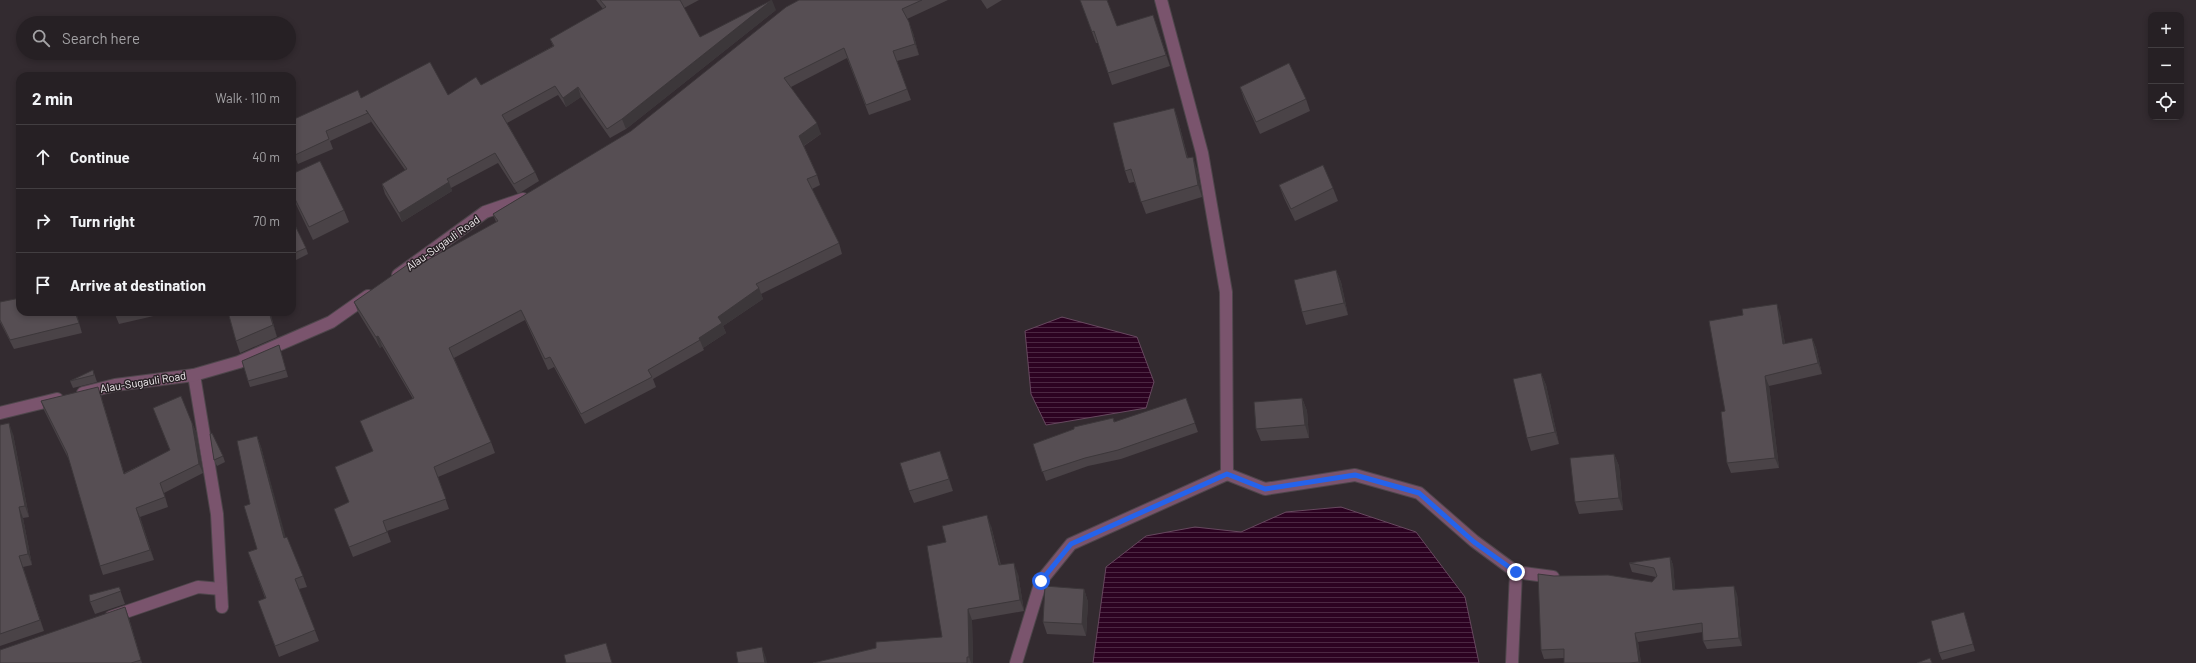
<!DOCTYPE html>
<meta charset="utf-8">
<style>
:root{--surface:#262024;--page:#322d31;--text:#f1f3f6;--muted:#a4a3a6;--line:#423e41}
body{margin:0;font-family:Barlow,sans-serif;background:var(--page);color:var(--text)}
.controls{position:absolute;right:12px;top:12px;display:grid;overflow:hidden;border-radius:8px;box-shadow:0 2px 6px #0003}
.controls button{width:36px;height:36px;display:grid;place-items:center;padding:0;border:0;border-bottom:1px solid var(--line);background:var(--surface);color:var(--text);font:20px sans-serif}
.stop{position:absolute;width:12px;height:12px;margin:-9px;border:3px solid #2563eb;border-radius:50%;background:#fff}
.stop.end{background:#2563eb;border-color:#fff;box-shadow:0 1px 4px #0008}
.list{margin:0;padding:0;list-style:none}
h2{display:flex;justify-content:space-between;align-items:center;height:52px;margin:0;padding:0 16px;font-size:17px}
h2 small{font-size:13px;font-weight:400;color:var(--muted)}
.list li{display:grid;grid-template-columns:26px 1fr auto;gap:12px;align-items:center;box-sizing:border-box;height:64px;padding:0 16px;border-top:1px solid var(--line)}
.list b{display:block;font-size:15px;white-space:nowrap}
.list em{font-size:13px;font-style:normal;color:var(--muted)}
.icon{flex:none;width:22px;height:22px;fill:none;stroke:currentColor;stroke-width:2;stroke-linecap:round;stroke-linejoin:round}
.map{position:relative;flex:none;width:2196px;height:663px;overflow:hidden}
.search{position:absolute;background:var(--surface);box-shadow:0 2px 6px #0003;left:16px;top:16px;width:280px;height:44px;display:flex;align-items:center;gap:10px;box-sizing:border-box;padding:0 14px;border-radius:22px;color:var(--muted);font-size:15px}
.panel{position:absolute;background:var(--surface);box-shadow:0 2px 6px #0003;left:16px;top:72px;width:280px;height:244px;border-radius:12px}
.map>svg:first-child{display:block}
.water{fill:url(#water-rules);stroke:#67485f}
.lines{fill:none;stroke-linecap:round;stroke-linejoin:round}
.minor-casing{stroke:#4e464b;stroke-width:14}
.minor{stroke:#7a546d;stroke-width:12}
.wall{fill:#4a4347}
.shaded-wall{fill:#3c373a}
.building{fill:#564e53;stroke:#3c373a}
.route{stroke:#2563eb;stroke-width:5}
.labels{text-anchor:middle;stroke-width:3;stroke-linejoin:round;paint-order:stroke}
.street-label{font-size:11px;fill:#f2edf0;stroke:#292226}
</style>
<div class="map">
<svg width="2196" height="663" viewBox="0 0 2196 663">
<defs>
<pattern id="water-rules" width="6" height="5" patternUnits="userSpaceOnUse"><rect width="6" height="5" fill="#2c0221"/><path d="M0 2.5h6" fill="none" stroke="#4b2742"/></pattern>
</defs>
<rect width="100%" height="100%" fill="#332b30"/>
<g class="water">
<path d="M1062,317L1137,337L1154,382L1146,408L1046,425L1031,394L1025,331Z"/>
<path d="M1341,507L1416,532L1465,597L1479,663H1093L1106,567L1146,536L1195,527L1241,532L1286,512Z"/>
</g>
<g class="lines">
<g class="minor-casing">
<g id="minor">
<path d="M398,275L485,212L523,199"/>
<path d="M194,375L217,514L222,607"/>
<path d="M83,393L115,385L194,375L239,362L331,322L368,296"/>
<path d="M0,413L57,399"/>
<path d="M1227,474L1265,489L1355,475L1419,493L1474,541L1516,572L1553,577"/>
<path d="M111,617L198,587L221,589"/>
<path d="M1016,663L1041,581L1071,544L1227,474L1226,292L1202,153L1161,0"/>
<path d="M1512,663L1516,572"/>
</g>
</g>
<use href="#minor" class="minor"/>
</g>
<g class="wall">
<path d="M596,0H699L684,8L700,37L776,10L626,129L610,138L581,97L566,107L558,95L507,123L535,172L539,181L518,194L498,163L451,188L452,191L402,222L385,194L382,184L405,170L370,120L371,122L330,141L333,149L298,164L292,151V120L361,98L448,95L481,85L553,46L550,39L603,9Z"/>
<path d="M799,0H948L907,19L913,33L919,55L897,61L911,100L869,115L847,58L791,87L821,134L804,146L817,175L820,185L812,189L839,243L842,254L761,294L763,299L723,326L726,333L703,348L704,350L653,379L656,387L585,424L554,367L548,370L525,320L454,358L491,442L495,453L438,477L449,509L387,531L391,542L353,557L334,509L349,502L335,467L373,451L360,421L413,399L382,346L380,348L358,312L354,302L496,222L493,214L631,131Z"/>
<path d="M981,0H1002L987,9Z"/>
<path d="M1080,0L1117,26L1153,15L1170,66L1112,85L1098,43H1096Z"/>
<path d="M1240,87L1306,99L1310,111L1260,134L1244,99Z"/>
<path d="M1174,108L1178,120L1188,158L1197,169L1202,197L1146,214L1134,182L1129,183L1125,171Z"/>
<path d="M292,174L344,210L349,222L313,240L292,196Z"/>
<path d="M1279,185L1333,188L1338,201L1295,221L1284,198Z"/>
<path d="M292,219L306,248L308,254L292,262Z"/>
<path d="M1336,270L1341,282L1348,315L1306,325L1302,312Z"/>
<path d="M0,302L76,312L82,333L14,349L0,322Z"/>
<path d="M114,312H171L119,324Z"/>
<path d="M228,312H270L277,337L240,353L236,341Z"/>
<path d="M1780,314L1785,344L1812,338L1816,348L1822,374L1769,386L1779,468L1731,473L1727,463L1725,411L1743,315Z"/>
<path d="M279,345L288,377L250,387L248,381Z"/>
<path d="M93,370L97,382L73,388L70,381Z"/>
<path d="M1541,373L1546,385L1559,444L1531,451L1527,438Z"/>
<path d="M101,396L124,473L170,451L153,408L192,423L196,432L203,473L164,493L168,507L140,517L154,560L103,575L100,566L69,460L44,410L41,401Z"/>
<path d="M1186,398L1198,432L1121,459L1088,466L1046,481L1033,444L1074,429L1113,418L1115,422Z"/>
<path d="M1302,398L1307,411L1309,438L1261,441L1256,429Z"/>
<path d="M0,425L13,434L29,517L23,518L32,565L23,567L44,631L0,646Z"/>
<path d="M257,436L261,447L285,538L303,576L307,587L299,589L319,641L279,657L262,612L265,598L248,552L257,549L250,504Z"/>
<path d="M940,451L953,491L914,503L909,491Z"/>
<path d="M1614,454L1619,466L1623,510L1579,514L1575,502Z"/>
<path d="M223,456L225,462L217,466L214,460Z"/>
<path d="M991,526L1001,565L1018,574L1024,611L972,620L973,663H813L876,648L942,637L946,542Z"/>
<path d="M1670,557L1673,565L1675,589L1737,594L1742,646L1707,649L1703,641V632L1638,642L1641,663H1564V658L1544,659L1541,650L1554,576L1652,582L1656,577L1632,572L1629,563Z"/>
<path d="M119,587L125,604L95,614L90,602Z"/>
<path d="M1084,589L1088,602L1086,636L1047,634L1043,622Z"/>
<path d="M129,618L142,663H0Z"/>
<path d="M1966,619L1975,651L1942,660L1939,653Z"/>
</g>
<g class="shaded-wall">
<path d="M772,0L776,10L626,129L622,119Z"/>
<path d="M1153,15L1157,26L1170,66L1166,55Z"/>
<path d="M909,22L913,33L919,55L915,44Z"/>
<path d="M578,87L581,97L566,107L563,98Z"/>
<path d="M1174,108L1178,120L1191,171L1187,158Z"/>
<path d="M817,123L821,134L803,146L799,136Z"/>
<path d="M1193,157L1197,169L1202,197L1198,185Z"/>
<path d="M449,182L452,191L402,222L399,213Z"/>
<path d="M1336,270L1341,282L1348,315L1344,303Z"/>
<path d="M759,288L763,299L723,326L726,333L703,348L699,338L718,317Z"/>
<path d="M1777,304L1780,314L1787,355L1783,344Z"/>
<path d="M75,312H76L82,333L79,323Z"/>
<path d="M269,312H270L277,337L273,325Z"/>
<path d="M378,336L382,346L380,348L376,337Z"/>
<path d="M1812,338L1816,348L1822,374L1818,363Z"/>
<path d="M1541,373L1546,385L1559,444L1555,432Z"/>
<path d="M1765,376L1769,386L1779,468L1775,458Z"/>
<path d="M98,387L101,396L127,483L124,474Z"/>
<path d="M1302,398L1307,411L1309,438L1305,425Z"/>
<path d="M9,423L13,434L29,517L25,506Z"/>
<path d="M192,423L196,432L203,473L199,464Z"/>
<path d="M257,436L261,447L289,549L284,538Z"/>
<path d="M940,451L945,464L953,491L949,479Z"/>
<path d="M1614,454L1619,466L1623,510L1619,498Z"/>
<path d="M19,507L23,518L32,565L28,554Z"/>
<path d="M136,508L140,517L154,560L150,550Z"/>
<path d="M987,515L991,526L1003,576L999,565Z"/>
<path d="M19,556L23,567L44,631L40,620Z"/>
<path d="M1670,557L1673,565L1676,598L1673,590Z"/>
<path d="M1014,563L1018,574L1024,611L1020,600Z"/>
<path d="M1734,586L1737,594L1742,646L1739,638Z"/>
<path d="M1084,589L1088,602L1086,636L1082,624Z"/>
<path d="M125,607L129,618L142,663L141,660Z"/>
<path d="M968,609L972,620L973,663H971L969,657Z"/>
<path d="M1635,633L1638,642L1641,663H1639V662Z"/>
<path d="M762,647L766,658L767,663H765Z"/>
</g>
<g class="building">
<path d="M600,0H680L700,37L772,0L622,119L607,129L578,87L563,98L555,86L502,115L535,172L514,184L495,153L447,179L449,182L399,213L382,184L407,169L366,110L368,113L326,131L329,139L295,155L292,149V120L358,90L361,98L430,62L448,95L476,77L481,85L554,46L550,39L606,7Z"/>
<path d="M799,0H922L902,9L909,22L915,44L893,51L907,89L866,105L844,48L784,78L817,123L799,136L817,175L807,179L839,243L756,284L759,288L718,317L722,323L699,338L700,340L648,370L652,377L581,414L550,357L545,359L521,310L449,348L491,442L434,467L446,499L383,521L387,532L349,547L334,509L349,502L335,467L373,451L360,421L414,398L378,336L376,337L354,302L410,263L413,268L498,221L493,214L631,131L786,7Z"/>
<path d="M1080,0H1107L1117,26L1153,15L1166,55L1108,73L1094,31L1092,32Z"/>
<path d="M1289,63L1306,99L1256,122L1240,87Z"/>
<path d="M1174,108L1187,158L1193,157L1198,185L1141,202L1131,169L1125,171L1113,123Z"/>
<path d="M320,161L344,210L309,227L292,193V174Z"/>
<path d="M1323,165L1333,188L1291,209L1279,185Z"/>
<path d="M292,219L306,248L292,254Z"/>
<path d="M1336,270L1344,303L1302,312L1294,280Z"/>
<path d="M20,298V312H75L79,323L10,340L0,320V302Z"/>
<path d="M1777,304L1783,344L1812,338L1818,363L1765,376L1775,458L1727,463L1721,412L1725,411L1709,321L1743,315L1742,309Z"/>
<path d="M114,312H125L115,314Z"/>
<path d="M228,312H269L273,325L236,341Z"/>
<path d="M279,345L286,370L248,381L242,361Z"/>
<path d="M93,370L94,375L70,381Z"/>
<path d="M1541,373L1555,432L1527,438L1513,379Z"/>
<path d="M98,387L124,474L170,450L153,408L181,396L192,423L199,464L160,483L165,497L136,508L150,550L100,566L67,453L41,401Z"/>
<path d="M1186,398L1195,423L1118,450L1085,458L1042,472L1033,444L1074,429V427L1113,418L1114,422Z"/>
<path d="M1302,398L1305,425L1256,429L1254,402Z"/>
<path d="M9,423L25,506L19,507L28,554L19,556L40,620L0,634V425Z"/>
<path d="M212,433L223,456L214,460L210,434Z"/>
<path d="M257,436L284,538L287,537L303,576L295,579L315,630L275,646L258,601L266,598L248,552L257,549L244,506L250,504L237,441Z"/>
<path d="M940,451L949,479L909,491L900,463Z"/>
<path d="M1614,454L1619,498L1575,502L1570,458Z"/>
<path d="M987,515L999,565L1014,563L1020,600L968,609L969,657H967V663H813L876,648V642L942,637L927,546L946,542L942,526Z"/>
<path d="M1670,557L1673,590L1734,586L1739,638L1703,641L1702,623L1635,633L1639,662L1629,663H1564V649L1541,650L1538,574L1554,576L1608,575L1652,582L1657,576L1654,568L1629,563Z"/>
<path d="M1045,586L1084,589L1082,624L1043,622Z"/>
<path d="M119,587L121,591L90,602L89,595Z"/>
<path d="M125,607L141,660L131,663H0V650Z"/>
<path d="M1964,612L1973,644L1939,653L1931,621Z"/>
<path d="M606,643L612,663H566L564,655Z"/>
<path d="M762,647L765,663H738L736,652Z"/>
<path d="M1930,658L1932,663H1917Z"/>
</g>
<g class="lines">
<path class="route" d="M1041,581L1071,544L1227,474L1265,489L1355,475L1419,493L1474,542L1516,572"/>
</g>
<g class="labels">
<g class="street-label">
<text transform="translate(443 243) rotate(-35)" y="4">Alau-Sugauli Road</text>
<text transform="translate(143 382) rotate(-9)" y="4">Alau-Sugauli Road</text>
</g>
</g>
</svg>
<div class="controls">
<button>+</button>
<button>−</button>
<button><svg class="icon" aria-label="locate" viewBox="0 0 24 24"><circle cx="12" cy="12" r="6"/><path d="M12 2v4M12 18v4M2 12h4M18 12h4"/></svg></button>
</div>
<div class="stop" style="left:1041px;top:581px"></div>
<div class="stop end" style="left:1516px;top:572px"></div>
<div class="search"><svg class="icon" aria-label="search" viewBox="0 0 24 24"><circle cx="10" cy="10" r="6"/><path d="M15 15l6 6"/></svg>Search here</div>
<section class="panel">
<h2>2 min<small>Walk · 110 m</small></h2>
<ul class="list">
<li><svg class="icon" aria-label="ahead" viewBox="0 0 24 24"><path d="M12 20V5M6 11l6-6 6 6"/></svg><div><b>Continue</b></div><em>40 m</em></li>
<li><svg class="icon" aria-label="right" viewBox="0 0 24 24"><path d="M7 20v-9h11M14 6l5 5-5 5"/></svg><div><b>Turn right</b></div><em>70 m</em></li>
<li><svg class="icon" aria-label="arrive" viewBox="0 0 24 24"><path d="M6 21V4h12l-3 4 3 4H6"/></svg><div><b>Arrive at destination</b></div></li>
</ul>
</section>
</div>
